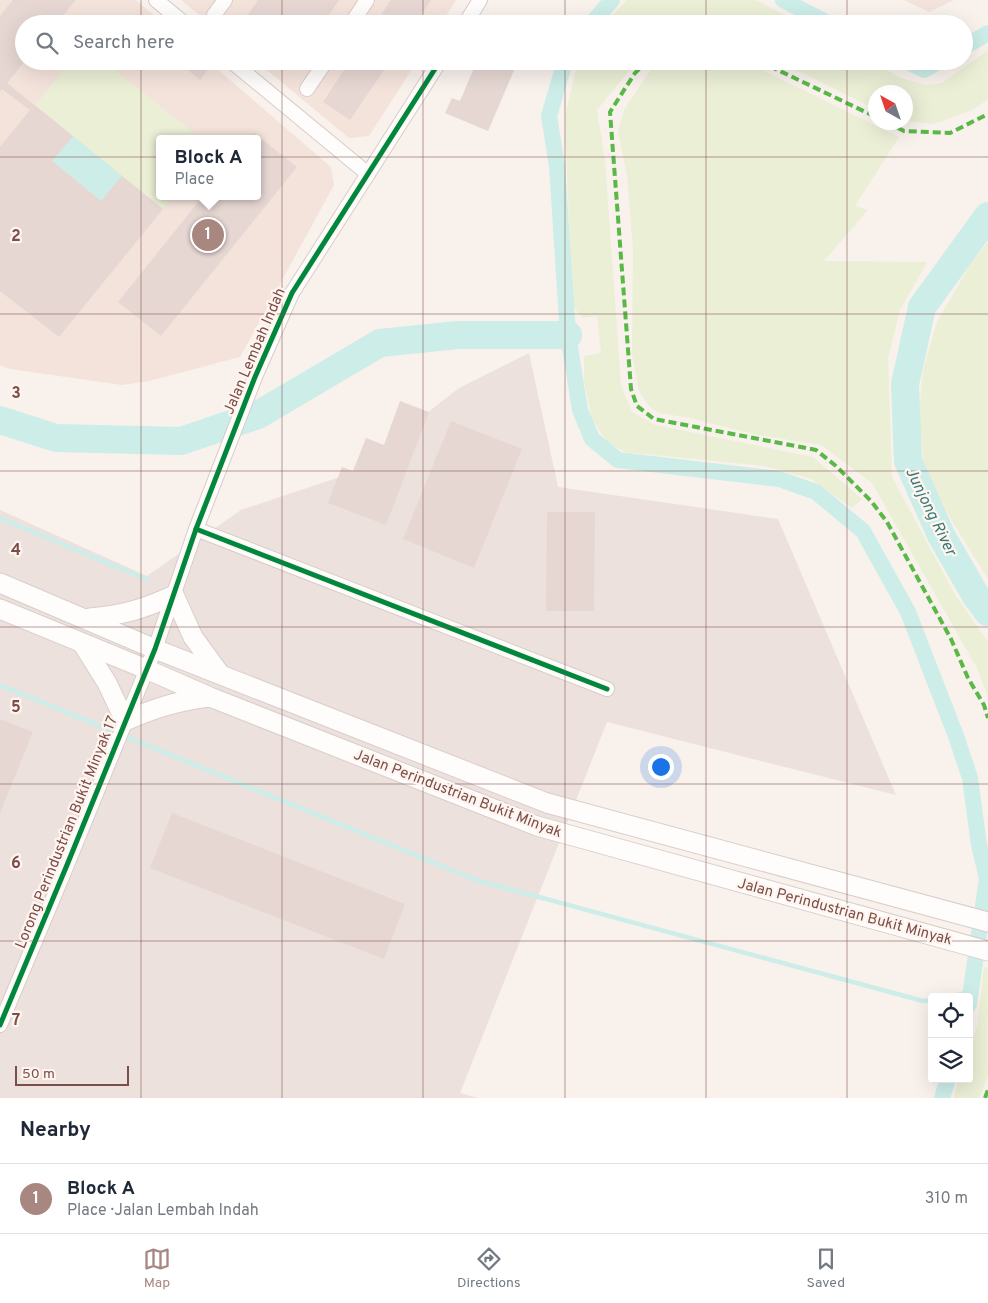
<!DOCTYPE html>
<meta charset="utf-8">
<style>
:root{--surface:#fff;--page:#f6f6f7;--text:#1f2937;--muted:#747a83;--line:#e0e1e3;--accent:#a88781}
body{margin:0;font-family:Overpass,sans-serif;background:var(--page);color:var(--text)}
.controls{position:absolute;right:15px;bottom:15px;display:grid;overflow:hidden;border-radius:5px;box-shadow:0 5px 20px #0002}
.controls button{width:45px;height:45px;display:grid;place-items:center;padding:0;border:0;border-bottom:1px solid var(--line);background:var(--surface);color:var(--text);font:25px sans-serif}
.compass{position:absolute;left:868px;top:85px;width:45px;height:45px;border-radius:50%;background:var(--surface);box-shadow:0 5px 20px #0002;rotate:320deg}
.scale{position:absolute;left:15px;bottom:12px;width:114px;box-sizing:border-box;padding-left:5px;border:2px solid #7c4e48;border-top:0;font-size:14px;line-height:18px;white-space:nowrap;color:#7c4e48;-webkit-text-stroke:4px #fff5f0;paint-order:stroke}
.you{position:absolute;left:660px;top:766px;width:18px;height:18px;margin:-12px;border:4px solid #fff;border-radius:50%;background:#1a73e8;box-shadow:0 0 0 8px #1a73e833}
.badge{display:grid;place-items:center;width:32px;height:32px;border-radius:50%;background:var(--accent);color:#fff;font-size:16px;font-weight:700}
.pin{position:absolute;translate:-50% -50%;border:2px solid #fff;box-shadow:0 1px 5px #0006}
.popup{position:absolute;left:156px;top:135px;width:105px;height:65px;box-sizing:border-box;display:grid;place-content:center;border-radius:5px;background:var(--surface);filter:drop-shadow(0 1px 4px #0005);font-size:16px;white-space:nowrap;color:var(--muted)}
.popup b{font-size:19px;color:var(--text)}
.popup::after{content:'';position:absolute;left:50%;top:100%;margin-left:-10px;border:10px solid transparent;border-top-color:var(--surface)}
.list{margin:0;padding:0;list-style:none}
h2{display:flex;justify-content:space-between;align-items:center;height:65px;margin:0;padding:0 20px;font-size:21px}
h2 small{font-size:16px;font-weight:400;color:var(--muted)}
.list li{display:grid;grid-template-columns:32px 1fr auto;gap:15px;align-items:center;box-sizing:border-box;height:70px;padding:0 20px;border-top:1px solid var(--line)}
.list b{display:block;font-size:19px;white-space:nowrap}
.list p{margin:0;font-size:16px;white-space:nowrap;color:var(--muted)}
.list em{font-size:16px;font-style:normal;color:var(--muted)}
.icon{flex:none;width:28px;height:28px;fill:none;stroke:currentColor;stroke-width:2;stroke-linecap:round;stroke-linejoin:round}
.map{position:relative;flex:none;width:988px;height:1098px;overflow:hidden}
.search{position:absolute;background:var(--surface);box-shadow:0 5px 20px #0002;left:15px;right:15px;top:15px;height:55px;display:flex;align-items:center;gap:12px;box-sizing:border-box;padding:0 18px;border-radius:28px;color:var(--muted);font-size:19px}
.sheet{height:135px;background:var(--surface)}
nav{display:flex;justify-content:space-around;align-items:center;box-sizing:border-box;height:70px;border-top:1px solid var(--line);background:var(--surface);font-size:14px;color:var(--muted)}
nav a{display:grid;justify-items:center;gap:2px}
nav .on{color:var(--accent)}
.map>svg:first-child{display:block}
.residential{fill:#f4e3db;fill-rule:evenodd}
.industrial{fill:#ede1dd}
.green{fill:#ebefd6}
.water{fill:#ccede8}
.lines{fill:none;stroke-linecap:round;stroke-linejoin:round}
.stream{stroke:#ccede8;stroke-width:4.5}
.canal{stroke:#ccede8;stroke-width:16}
.river{stroke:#ccede8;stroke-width:28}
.building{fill:#e6d7d3}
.minor-casing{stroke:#d8ccc9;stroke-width:16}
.secondary-casing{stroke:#daceca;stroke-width:21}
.minor{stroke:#fefdfc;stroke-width:14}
.secondary{stroke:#fefdfc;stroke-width:19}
.quiet{stroke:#58b947;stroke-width:4;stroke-dasharray:8 4;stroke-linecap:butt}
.cycleway-casing{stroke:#fff5f0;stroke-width:8}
.cycleway{stroke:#00873e;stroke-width:5}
.grid{fill:none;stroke:#7c4e48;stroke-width:1;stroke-opacity:0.55}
.labels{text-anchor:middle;stroke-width:4.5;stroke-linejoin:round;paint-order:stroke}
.street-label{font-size:15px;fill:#7c4e48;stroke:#fff5f0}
.water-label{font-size:16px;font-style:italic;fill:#377a75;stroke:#fff5f0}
.grid-label{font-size:16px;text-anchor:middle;font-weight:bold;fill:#7c4e48;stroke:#fff5f0;stroke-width:4.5;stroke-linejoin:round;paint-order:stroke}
</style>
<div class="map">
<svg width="988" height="1098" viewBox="0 0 988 1098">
<rect width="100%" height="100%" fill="#f9f1ec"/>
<g class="residential">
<path d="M0,0H136L164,24H24V61H208L331,167L334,185L240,357L149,381L122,385L10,369L0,365ZM159,139H257V196H159Z"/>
<path d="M181,0H456L441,24H210Z"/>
<path d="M904,0H954L929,12Z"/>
<path d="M256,61H417L369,136L349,138Z"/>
</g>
<path class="industrial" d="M529,353L558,487L778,519L896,795L607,722L460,1093L478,1098H0V510L147,576L241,510L349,474L459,388Z"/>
<g class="green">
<path d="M627,0H756L801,24H604Z"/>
<path d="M988,50V99L974,109L934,124L906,121V92H876L875,109L778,61H871L901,78L926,85L942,83Z"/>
<path d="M71,61H104L201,139H159V196H174L163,209L35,105Z"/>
<path d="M578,61H637L597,110L605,160L621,385L632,412L655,425L813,457L862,499L852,508L811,479L764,466L625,452L607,442L592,419L584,381V356L601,353L597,316L582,318L572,304L565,116Z"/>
<path d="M661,61H744L899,137L855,206L868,210L824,261L927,262L900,310L888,358L892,477L954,593L988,642V697L977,668L872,483L821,445L753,434L690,418L659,413L648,405L639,391L632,355L633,249L627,175L618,132L624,110L650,71Z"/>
<path d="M988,242V579L949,516L924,469L919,413L923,370L937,322L970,265Z"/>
<path d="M984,967L988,968V1076L979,1098H953L959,1079H969V1050L977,1027Z"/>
</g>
<path class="water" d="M73,136L122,176L101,201L52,161Z"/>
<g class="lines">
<g class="stream">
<path d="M0,518L148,580"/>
<path d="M0,685L476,880L923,1001L932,1000"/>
<path d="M947,997L971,992"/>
</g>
<g class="canal">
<path d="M783,0L830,24"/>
<path d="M591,24L612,0"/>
<path d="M964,47L988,33"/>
<path d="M565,61L549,116L557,166L568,335L580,410L592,439L618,460L779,479L816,492L863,531L908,612L956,736L970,778L979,845L987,878L969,1004"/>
<path d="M906,61L924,70L940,61"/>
<path d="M942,1098L948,1079"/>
</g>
<g class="river">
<path d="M988,216L922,307L905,384L908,461L941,535L976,596L988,612"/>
<path d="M0,420L56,438L181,441L258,415L380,343L458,335H568"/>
</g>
</g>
<g class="building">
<path d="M13,0H76L56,24H24L25,61L7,83L73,136L52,161L101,201L122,176L163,209L59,337L0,291V147L30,110L2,89L0,92V16Z"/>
<path d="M258,0H339L323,24H242Z"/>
<path d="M391,0H431L415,24H375Z"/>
<path d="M177,61H195L207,71L200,80Z"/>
<path d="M350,61H390L350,120L323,102Z"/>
<path d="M477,61H518L488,131L445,113L452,98L460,101Z"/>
<path d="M254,133L297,167L161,336L118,302L203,196H257V139H250Z"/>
<path d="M400,401L429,412L386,525L328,503L342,467L353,471L366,438L384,445Z"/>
<path d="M451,421L522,449L474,568L403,539Z"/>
<path d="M547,512H595L594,611H546Z"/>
<path d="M0,719L33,732L0,813Z"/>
<path d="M172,813L405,904L384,959L150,868Z"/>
</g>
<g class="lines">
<g class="minor-casing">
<g id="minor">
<path d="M156,0L185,24"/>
<path d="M214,15L225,0"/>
<path d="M351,24L367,0"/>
<path d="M465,24L480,0"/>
<path d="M231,61L368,174"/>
<path d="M307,89L326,61"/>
<path d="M196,529L607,689"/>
<path d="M0,1025L67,865L155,649L196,529L255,377L292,293L440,61"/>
</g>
</g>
<g class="secondary-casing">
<g id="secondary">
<path d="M0,583L155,649L547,803L988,922"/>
<path d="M0,609L146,669L210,697L537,826L988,951"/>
<path d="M90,618C123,615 144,609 174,595L193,637L220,674"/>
<path d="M82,643L107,683L125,721C155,708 177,701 209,697"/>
</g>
</g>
<use href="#minor" class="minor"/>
<use href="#secondary" class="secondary"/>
<g class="quiet">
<path d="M648,61L635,73L610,112L631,389L637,406L654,419L816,450L836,466L871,501L887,522L951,639L968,678L984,705L988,718"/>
<path d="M759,61L876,117"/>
<path d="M887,122L904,131L950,133L988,114"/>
<path d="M985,1098L988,1090"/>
</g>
<g class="cycleway-casing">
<g id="cycleway">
<path d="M196,529L607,689"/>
<path d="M0,1025L67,865L155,649L196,529L255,377L292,293L440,61"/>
</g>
</g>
<use href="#cycleway" class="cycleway"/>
</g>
<path class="grid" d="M141,0V24M282,0V24M423,0V24M565,0V24M706,0V24M847,0V24M141,61V1098M282,61V1098M423,61V1098M565,61V1098M706,61V1098M847,61V1098M0,157H988M0,314H988M0,471H988M0,627H988M0,784H988M0,941H988"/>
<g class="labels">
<g class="street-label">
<text transform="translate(254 351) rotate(-67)" y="5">Jalan Lembah Indah</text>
<text transform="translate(458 793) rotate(21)" y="5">Jalan Perindustrian Bukit Minyak</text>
<text transform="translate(66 832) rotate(-68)" y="5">Lorong Perindustrian Bukit Minyak 17</text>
<text transform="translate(845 911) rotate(15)" y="5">Jalan Perindustrian Bukit Minyak</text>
</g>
<g class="water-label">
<text transform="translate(932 511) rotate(64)" y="6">Junjong River</text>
</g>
</g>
<g class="grid-label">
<text x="16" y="241">2</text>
<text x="16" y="398">3</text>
<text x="16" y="555">4</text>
<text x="16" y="712">5</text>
<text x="16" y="868">6</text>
<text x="16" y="1025">7</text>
</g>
</svg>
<div class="controls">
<button><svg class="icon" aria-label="locate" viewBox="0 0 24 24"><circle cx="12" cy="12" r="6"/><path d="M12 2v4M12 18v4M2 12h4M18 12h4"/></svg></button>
<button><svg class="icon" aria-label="layers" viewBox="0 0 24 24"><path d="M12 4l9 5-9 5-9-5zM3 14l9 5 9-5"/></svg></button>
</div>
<svg class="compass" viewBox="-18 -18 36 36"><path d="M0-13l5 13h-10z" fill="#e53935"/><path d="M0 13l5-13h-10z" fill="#747a83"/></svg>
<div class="scale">50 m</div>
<div class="you"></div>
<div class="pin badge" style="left:208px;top:235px">1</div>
<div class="popup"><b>Block A</b>Place</div>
<div class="search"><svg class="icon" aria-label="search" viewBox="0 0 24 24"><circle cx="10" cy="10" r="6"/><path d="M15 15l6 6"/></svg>Search here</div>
</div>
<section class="sheet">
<h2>Nearby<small></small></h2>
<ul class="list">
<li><span class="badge">1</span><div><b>Block A</b><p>Place · Jalan Lembah Indah</p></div><em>310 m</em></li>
</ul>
</section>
<nav>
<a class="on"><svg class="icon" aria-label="map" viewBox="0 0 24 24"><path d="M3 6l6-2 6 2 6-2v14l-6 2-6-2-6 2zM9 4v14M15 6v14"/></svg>Map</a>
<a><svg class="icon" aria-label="directions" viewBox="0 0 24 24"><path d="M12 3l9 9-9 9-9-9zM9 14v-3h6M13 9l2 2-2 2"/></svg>Directions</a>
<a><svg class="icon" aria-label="saved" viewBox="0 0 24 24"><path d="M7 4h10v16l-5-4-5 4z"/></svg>Saved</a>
</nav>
